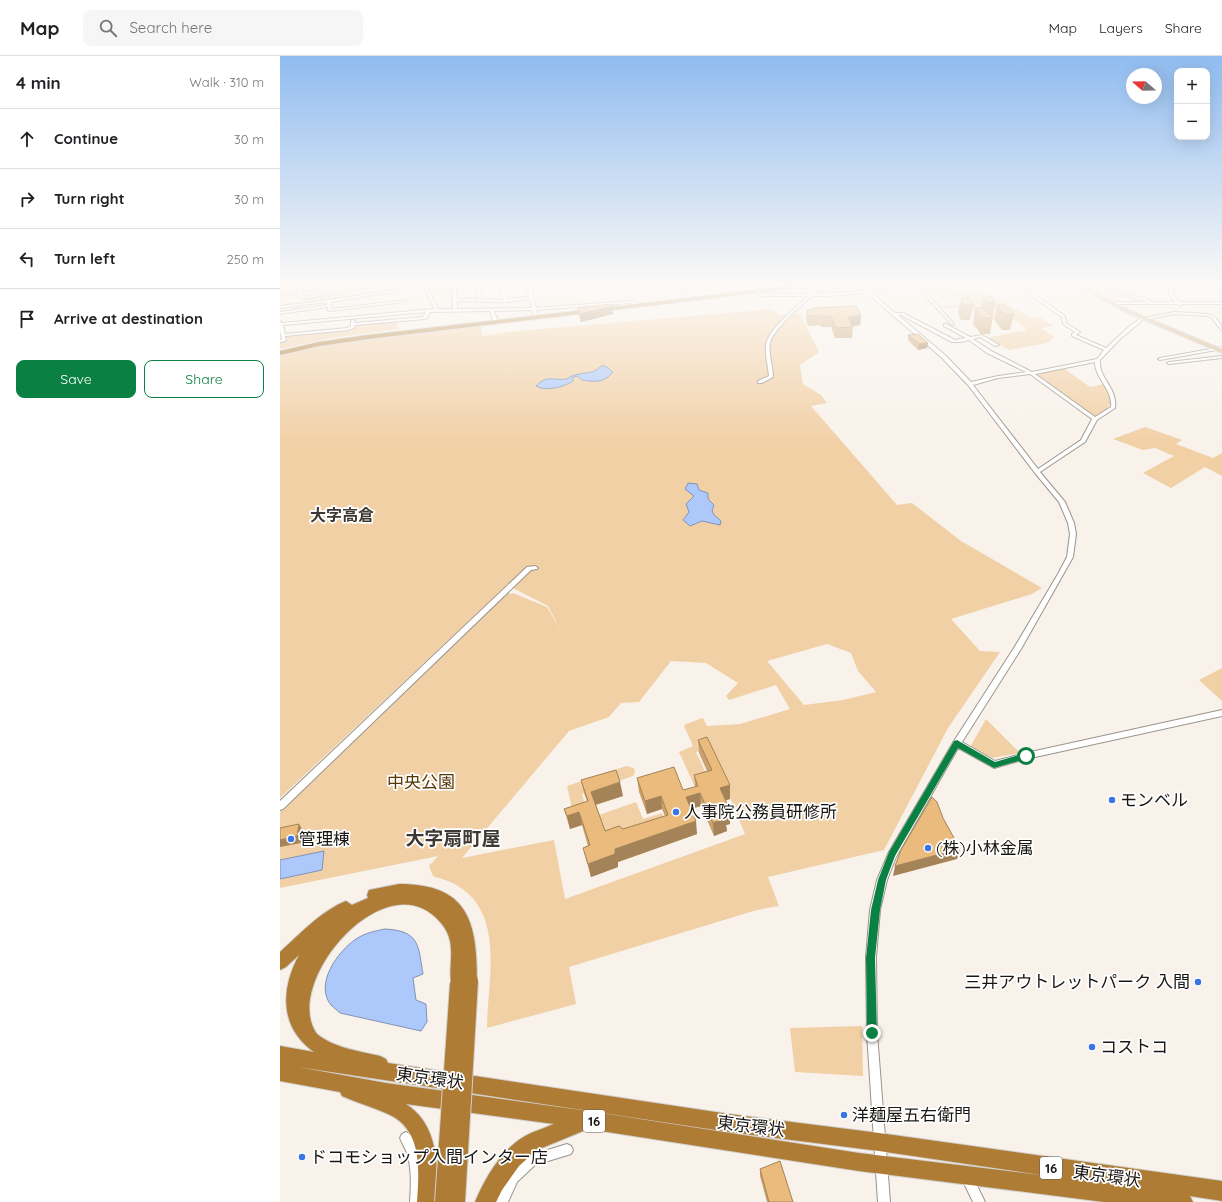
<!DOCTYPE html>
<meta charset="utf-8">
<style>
:root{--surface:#fff;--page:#f6f6f6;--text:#202124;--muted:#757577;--line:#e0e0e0;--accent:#0b8043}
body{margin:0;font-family:Quicksand,"Noto Sans JP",sans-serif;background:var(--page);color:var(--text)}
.controls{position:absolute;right:12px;top:12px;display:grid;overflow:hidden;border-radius:8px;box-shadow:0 4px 16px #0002}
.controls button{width:36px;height:36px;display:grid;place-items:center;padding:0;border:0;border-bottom:1px solid var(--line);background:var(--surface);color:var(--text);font:20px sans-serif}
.compass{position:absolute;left:846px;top:12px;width:36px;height:36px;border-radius:50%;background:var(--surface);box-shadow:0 4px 16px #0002;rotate:290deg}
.stop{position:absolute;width:12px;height:12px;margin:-9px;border:3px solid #0b8043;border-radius:50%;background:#fff}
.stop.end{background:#0b8043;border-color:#fff;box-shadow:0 1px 4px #0008}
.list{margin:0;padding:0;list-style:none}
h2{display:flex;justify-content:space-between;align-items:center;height:52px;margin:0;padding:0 16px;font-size:17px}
h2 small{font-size:13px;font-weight:400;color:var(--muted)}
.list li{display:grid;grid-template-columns:26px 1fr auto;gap:12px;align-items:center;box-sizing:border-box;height:60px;padding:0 16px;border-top:1px solid var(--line)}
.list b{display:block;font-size:15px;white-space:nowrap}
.list em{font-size:13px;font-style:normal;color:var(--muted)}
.actions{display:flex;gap:8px;padding:12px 16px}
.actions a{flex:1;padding:9px 0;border:1px solid var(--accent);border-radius:8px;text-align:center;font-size:14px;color:var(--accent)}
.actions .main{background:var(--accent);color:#fff}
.icon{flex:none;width:22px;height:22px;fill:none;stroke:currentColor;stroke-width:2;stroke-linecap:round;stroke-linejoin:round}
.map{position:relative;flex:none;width:942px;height:1146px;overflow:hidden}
header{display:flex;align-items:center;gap:24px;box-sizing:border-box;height:56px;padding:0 20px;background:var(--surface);border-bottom:1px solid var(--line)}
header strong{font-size:19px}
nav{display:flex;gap:22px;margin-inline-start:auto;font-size:14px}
.search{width:280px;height:36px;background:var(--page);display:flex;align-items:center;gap:10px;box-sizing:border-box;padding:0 14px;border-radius:8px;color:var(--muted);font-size:15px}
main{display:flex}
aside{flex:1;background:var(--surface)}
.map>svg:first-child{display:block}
.green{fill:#f1d0a6;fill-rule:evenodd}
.water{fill:#adc9fb;stroke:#8093b5}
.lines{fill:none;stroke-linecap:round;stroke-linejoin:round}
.river{fill:#adc9fb;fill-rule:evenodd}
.minor-casing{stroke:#9a948d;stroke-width:2}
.major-casing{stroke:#d1d0d0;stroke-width:2}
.highway-casing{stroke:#d1d0d0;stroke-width:2}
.minor{fill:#fff;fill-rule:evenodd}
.major{fill:#ceb085;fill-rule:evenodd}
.highway{fill:#ae7c34;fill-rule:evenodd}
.highway-bridge-casing{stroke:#d1d0d0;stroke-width:20;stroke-linecap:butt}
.highway-bridge{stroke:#ae7c34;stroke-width:18}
.wall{fill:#c9a16c}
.shaded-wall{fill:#a48358}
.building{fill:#eabb7d;stroke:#a48358}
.route{fill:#0b8043}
.poi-dot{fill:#3a75e4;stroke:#fff;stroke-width:1.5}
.labels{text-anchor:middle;stroke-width:3.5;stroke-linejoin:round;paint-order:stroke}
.shield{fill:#fff;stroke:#5d5c5a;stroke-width:1}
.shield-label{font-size:13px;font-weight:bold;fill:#181613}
.quarter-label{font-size:16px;font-weight:bold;fill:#3d3832;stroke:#fff}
.near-park-label{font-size:17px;fill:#563602;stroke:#fff}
.near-poi-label{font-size:17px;fill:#181613;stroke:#fff;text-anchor:start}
.near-street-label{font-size:17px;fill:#181613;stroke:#fff}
.near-quarter-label{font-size:19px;font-weight:bold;fill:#3d3832;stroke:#fff}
</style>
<header>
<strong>Map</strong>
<div class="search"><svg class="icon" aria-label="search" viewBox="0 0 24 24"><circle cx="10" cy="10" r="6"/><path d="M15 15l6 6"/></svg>Search here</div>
<nav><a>Map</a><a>Layers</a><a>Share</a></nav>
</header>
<main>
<aside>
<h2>4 min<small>Walk · 310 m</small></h2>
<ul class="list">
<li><svg class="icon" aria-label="ahead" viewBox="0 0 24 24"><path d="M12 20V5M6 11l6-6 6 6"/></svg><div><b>Continue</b></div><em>30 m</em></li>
<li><svg class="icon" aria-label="right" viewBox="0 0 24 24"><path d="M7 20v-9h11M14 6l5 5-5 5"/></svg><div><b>Turn right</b></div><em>30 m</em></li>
<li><svg class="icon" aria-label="left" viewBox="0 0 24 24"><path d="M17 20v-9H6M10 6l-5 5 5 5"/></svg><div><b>Turn left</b></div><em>250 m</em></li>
<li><svg class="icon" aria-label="arrive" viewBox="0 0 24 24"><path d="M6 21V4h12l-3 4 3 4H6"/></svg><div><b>Arrive at destination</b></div></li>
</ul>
<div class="actions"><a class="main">Save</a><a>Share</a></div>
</aside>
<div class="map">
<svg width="942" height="1146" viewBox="0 0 942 1146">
<rect width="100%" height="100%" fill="#f8f2ea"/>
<g class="green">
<path d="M172,228V237L152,239L147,231Z"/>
<path d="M634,232H664L669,237C678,238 687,235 695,236C705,237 713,244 722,245L749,261H759L773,270L761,272L774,281L767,287L729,294L706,282L747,274C735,263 728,260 712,258L721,256L709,251L693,255L687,252H660L656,250L679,249L684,247L681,240L660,242L652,237Z"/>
<path d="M63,236L66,241L64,242L23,248L22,243Z"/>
<path d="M492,253L500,259L520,258L539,296L520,309L523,328L541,339L547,347L531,350L617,449L632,447L681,485L762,532L752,538L671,563L700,595L720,596L668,672L604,794L488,821L499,850L477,854L289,911L296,948L207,972C207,928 225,862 181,832C173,826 162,823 153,820L149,810L158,800L0,832V756L123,638H119L160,601L227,537L231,538L233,537L267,551L280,573L268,550L227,529L0,742V299L44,288L201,269L202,280L237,275ZM547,588L571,597L578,615L596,636L563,644L524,649L487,605ZM391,605L426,607L458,627L446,640L449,644L496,629L510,653L460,668L427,670L423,662L406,668L404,670L413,690L399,696L415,731L430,726L416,696L430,692L465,778L285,843L274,784L182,802L289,675L329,661L341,647L359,646Z"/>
<path d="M118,265V273L51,282L0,293V285H6L5,280L69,273L75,271V269Z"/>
<path d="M782,311L810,331L824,328C835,348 832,353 812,363L747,316Z"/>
<path d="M865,371L902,384L896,388L933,402L942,397V420L925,411L891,432L863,417L894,400L875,392L863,394L833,383Z"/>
<path d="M942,612V645L919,624Z"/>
<path d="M706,663L740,697L712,702L690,691Z"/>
<path d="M346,710L354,712L355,716L353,720L302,738L306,752L293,757L287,730Z"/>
<path d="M356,746L363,763L382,757L387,772L328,787L319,759Z"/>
<path d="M582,970L583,1020L515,1016L510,972Z"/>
</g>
<g class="water">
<path d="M321,310H325L333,316C324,327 315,326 302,324L297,320L293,321V325C284,331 265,336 256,330C268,318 273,325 287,323C297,314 313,321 321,310Z"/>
<path d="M408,427L417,428L419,434L428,437V443L434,449L432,454L434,459L441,465L440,469L422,465L410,470L403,464L409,456L406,448L414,440L405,433Z"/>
<path d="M44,795L42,814L0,823V804Z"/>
<path d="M105,873C140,875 138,889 143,918L133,922L136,944L146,948L147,966L141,975L60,957C58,955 54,952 51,949C34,928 58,895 76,883C85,877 95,875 105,873Z"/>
</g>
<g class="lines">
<path class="river" d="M931,227H938L942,232V238L940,237Z"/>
<g class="minor-casing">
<g id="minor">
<path d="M49,227H56L20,236L24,241L102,227H110L23,243L16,237L0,240V238Z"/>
<path d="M141,227H145L146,229L175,227L177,243H198L195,227H199L202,243L220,244H223L220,227H224L227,243L249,241L246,227H250L256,252L350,245L359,247L357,248L350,247L256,254L258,261L256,262L254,261L252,254L214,255L217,264L215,265L213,264L210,255L150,256L147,262L145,263L75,269L74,272L68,274L5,280L6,285L0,286V284L2,283L0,275V265L2,267L154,253L144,231L51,246L52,253L125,244L126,245L124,246L50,255L48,254V251L0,258V256L47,249V246L0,252V250L49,244L143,229ZM172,229L173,253H158L147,231ZM250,243L252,252L177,253V245L225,246ZM146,256L143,261L75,267L74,264H73L71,265V270L67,272L5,278L3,269Z"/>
<path d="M392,227H410L408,228L397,229L408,244L407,245H405Z"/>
<path d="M519,227H521L526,230L539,231L544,227H548L535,238L579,235L575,231L558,227L577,229L583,235H585L576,227H580L589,234L626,231L670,230L710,227L708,228L670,232L638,233L645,235L673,267L674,268L672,269L643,237L637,236L634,233L591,236L615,257H623L675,284L686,282L664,270V268H666L690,281L702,279L719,289L715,290L700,281L693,283L711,295L752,316L817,303L824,294L792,280V278L795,276L783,268L782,261L744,235L742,230L738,227H742L746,230L747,233L785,260L786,267L800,276L796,279L826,292L852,268L863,261L865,262L894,256L928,258C935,260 942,267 942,274H941L931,261L928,260L894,258L866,264L864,263L840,283L820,304C818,322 838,332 835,352L817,364L805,386L760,416L785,446L794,467L796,478L793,501L741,593L682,686L715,705L746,697L942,654V660L746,703L714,712L678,692L616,801L607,824L600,854L596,901L597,977L610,1146H598L587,977L586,901L590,854L597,824L609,796L674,685L734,592L778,518L787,501L790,478L788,467L779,446L755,417L688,329L661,301L587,237L548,240H532C521,250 494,272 490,287C488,296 493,311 493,321L482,327H478V325L489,320C488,310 485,300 486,289C487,275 517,250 528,240H482L471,235L474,234L483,238H530L536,233L525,232L519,229ZM618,259H621L672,286H680L689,284L707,297L746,316L718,320L691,326L665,299ZM815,306C815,323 833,333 831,351L815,361L755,318ZM750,318L812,363L801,384L758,413L693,329L718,322Z"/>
<path d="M890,227H894L893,238L899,246H942V248H901L902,249L900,250L897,248H830V246H868L828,235L797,230L799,229L828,233L870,244V246H895L889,238Z"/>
<path d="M942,291V293L880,304L878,303L880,302Z"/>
<path d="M942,300V302L889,308L887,307L889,306Z"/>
<path d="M255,510L258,512L257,513L251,514L3,753L0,754V745L247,511Z"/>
<path d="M126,1076C143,1083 143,1130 142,1146H130C131,1130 132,1113 127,1097C125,1092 122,1087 120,1082L122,1078Z"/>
<path d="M287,1088L291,1090L293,1094L291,1098L255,1109L237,1126L228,1146H216L229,1118L248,1100Z"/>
<path d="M687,1115L691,1117L705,1146H693L681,1121L683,1117Z"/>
</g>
</g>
<g class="major-casing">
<path id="major" d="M792,227H797L847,253L942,293V297L843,255Z"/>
</g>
<g class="highway-casing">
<g id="highway">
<path d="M516,227H528L494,235L88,283L39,290L0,299V295L39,286L88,279L406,242L494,231Z"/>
<path d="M119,828C188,828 197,865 197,925L195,931L189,933L186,932L185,934L179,936L173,934C165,913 180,889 161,867C107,801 0,928 37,978C54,992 79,995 100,1000L106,1003L108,1007L449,1058L599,1077L942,1125V1145L910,1140L913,1146H824L579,1115L308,1073L257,1094L239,1110L222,1134L216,1146H195C205,1122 222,1093 245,1080C254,1075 265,1072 274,1068L126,1048C159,1069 158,1111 157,1146H137C139,1115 143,1073 108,1058C93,1051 77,1047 62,1040L60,1036L0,1025V990L34,996C0,972 0,934 19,899L6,911L0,914V896C20,878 41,855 66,845L72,849L88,842L87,839L89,834ZM18,1011L449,1076L599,1095L768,1120L579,1097L308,1055L106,1027Z"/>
</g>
</g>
<use href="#minor" class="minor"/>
<use href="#major" class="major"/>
<use href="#highway" class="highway"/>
<g class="highway-bridge-casing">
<g id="highway-bridge">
<path d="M164,1146L179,928"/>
<path d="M176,1146L189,925"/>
</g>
</g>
<use href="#highway-bridge" class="highway-bridge"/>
</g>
<g class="wall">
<path d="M703,240L715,247L710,278H701L693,268L695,253L701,252Z"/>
<path d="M681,242L693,249L690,264H681L678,257Z"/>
<path d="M717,249L734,258L730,274H722L714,264Z"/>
<path d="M298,252L333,258L301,266L299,260Z"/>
<path d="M533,252L581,259L580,269L573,270L572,282H555L551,271H541L540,269L528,270L526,264L527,254H533Z"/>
<path d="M628,279L648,287L647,292L638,294L628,284Z"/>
<path d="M418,684L450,729V743L445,744L450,754V768L446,769L447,775L434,780L421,750L411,753L417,778L338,806V811L311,821L303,792L308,790L302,769L290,773L284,753L307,745L304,737L301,724L343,740L316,749L325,775L343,773L385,760L382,753L367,758L359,736L357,722L403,734L415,731L414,719L427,715L419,697Z"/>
<path d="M480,1113L513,1146H487L480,1120Z"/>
</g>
<g class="shaded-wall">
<path d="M333,250V258L301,266L300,258Z"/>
<path d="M581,259L580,269L568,271V261Z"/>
<path d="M648,287L647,292L638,294L639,288Z"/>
<path d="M340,726L343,740L314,749L311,736Z"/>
<path d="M450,729V743L440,746V732Z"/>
<path d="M420,737L421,750L407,754L406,741Z"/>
<path d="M381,740L382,753L367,758L365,745Z"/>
<path d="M450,754V768L446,769L447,775L434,780L433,767L444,757Z"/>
<path d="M299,756L302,769L290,773L287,760Z"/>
<path d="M416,765L417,778L338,806V811L311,821L308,808L335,793Z"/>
<path d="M19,768L23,775L21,787L0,791V784Z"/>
<path d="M680,793L677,803L613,820L615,810Z"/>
</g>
<g class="building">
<path d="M703,240H711L715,247H707Z"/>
<path d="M681,242H689L693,249H684Z"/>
<path d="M332,248L333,250L300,258L298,252Z"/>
<path d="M717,249H725L734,258L725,259Z"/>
<path d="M576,250L581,259L568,261L573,271L556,272L551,260L542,261L541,259L528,260L527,254H533V252Z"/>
<path d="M704,252L713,262H704L695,253Z"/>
<path d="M638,278L648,287L639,288L628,279Z"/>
<path d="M427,681L450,729L440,732L450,754L444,757L446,762L433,767L420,737L406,741L416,765L335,793V798L308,808L303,792L310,789L299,756L287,760L284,753L308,745L301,724L336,714L340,726L311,736L325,775L339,770L343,773L388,759L381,740L365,745L357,722L394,711L403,734L418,730L414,719L432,714L418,684Z"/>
<path d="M652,741L657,746L663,762L680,793L615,810L621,794Z"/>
<path d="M19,768L17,780L0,784V772Z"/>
<path d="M500,1105L513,1146H489L480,1113Z"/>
</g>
<linearGradient id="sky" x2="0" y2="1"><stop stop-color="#90bcf0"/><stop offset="0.59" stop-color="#fcf9f6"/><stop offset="1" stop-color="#fcf9f6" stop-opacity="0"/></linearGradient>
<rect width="942" height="387" fill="url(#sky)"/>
<path class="route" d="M677,684L715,706L746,697L750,700L749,702L714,712L678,692L615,800L606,824L600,854L595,902L597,977L596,981L592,982L589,981L587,977L586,902L591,854L598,824L609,796L674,685Z"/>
<g class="poi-dot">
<circle cx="832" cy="744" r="4"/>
<circle cx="396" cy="756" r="4"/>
<circle cx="11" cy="783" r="4"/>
<circle cx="648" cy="792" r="4"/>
<circle cx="918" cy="926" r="4"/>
<circle cx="812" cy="991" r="4"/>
<circle cx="564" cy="1059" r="4"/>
<circle cx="22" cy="1101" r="4"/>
</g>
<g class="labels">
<g class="shield">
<rect x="303" y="1054" width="22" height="22" rx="3"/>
<rect x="760" y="1101" width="22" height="22" rx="3"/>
</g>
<g class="shield-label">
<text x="314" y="1070">16</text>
<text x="771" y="1117">16</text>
</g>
<g class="quarter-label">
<text x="62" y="465">大字高倉</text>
</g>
<g class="near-park-label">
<text x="141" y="732">中央公園</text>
</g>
<g class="near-poi-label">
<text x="840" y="750">モンベル</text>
<text x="404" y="762">人事院公務員研修所</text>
<text x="19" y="789">管理棟</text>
<text x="656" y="798">(株)小林金属</text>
<text x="910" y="932" text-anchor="end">三井アウトレットパーク 入間</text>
<text x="820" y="997">コストコ</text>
<text x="572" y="1065">洋麺屋五右衛門</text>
<text x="30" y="1107">ドコモショップ入間インター店</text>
</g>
<g class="near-street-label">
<text transform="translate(150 1022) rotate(8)" y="6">東京環状</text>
<text transform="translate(471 1070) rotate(7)" y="6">東京環状</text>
<text transform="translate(827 1120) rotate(8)" y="6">東京環状</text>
</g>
<g class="near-quarter-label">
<text x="173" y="789">大字扇町屋</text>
</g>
</g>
</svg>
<div class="controls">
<button>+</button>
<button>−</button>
</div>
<svg class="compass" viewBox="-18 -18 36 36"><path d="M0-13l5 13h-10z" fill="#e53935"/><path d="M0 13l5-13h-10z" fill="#757577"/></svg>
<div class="stop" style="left:746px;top:700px"></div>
<div class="stop end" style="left:592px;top:977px"></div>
</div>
</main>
